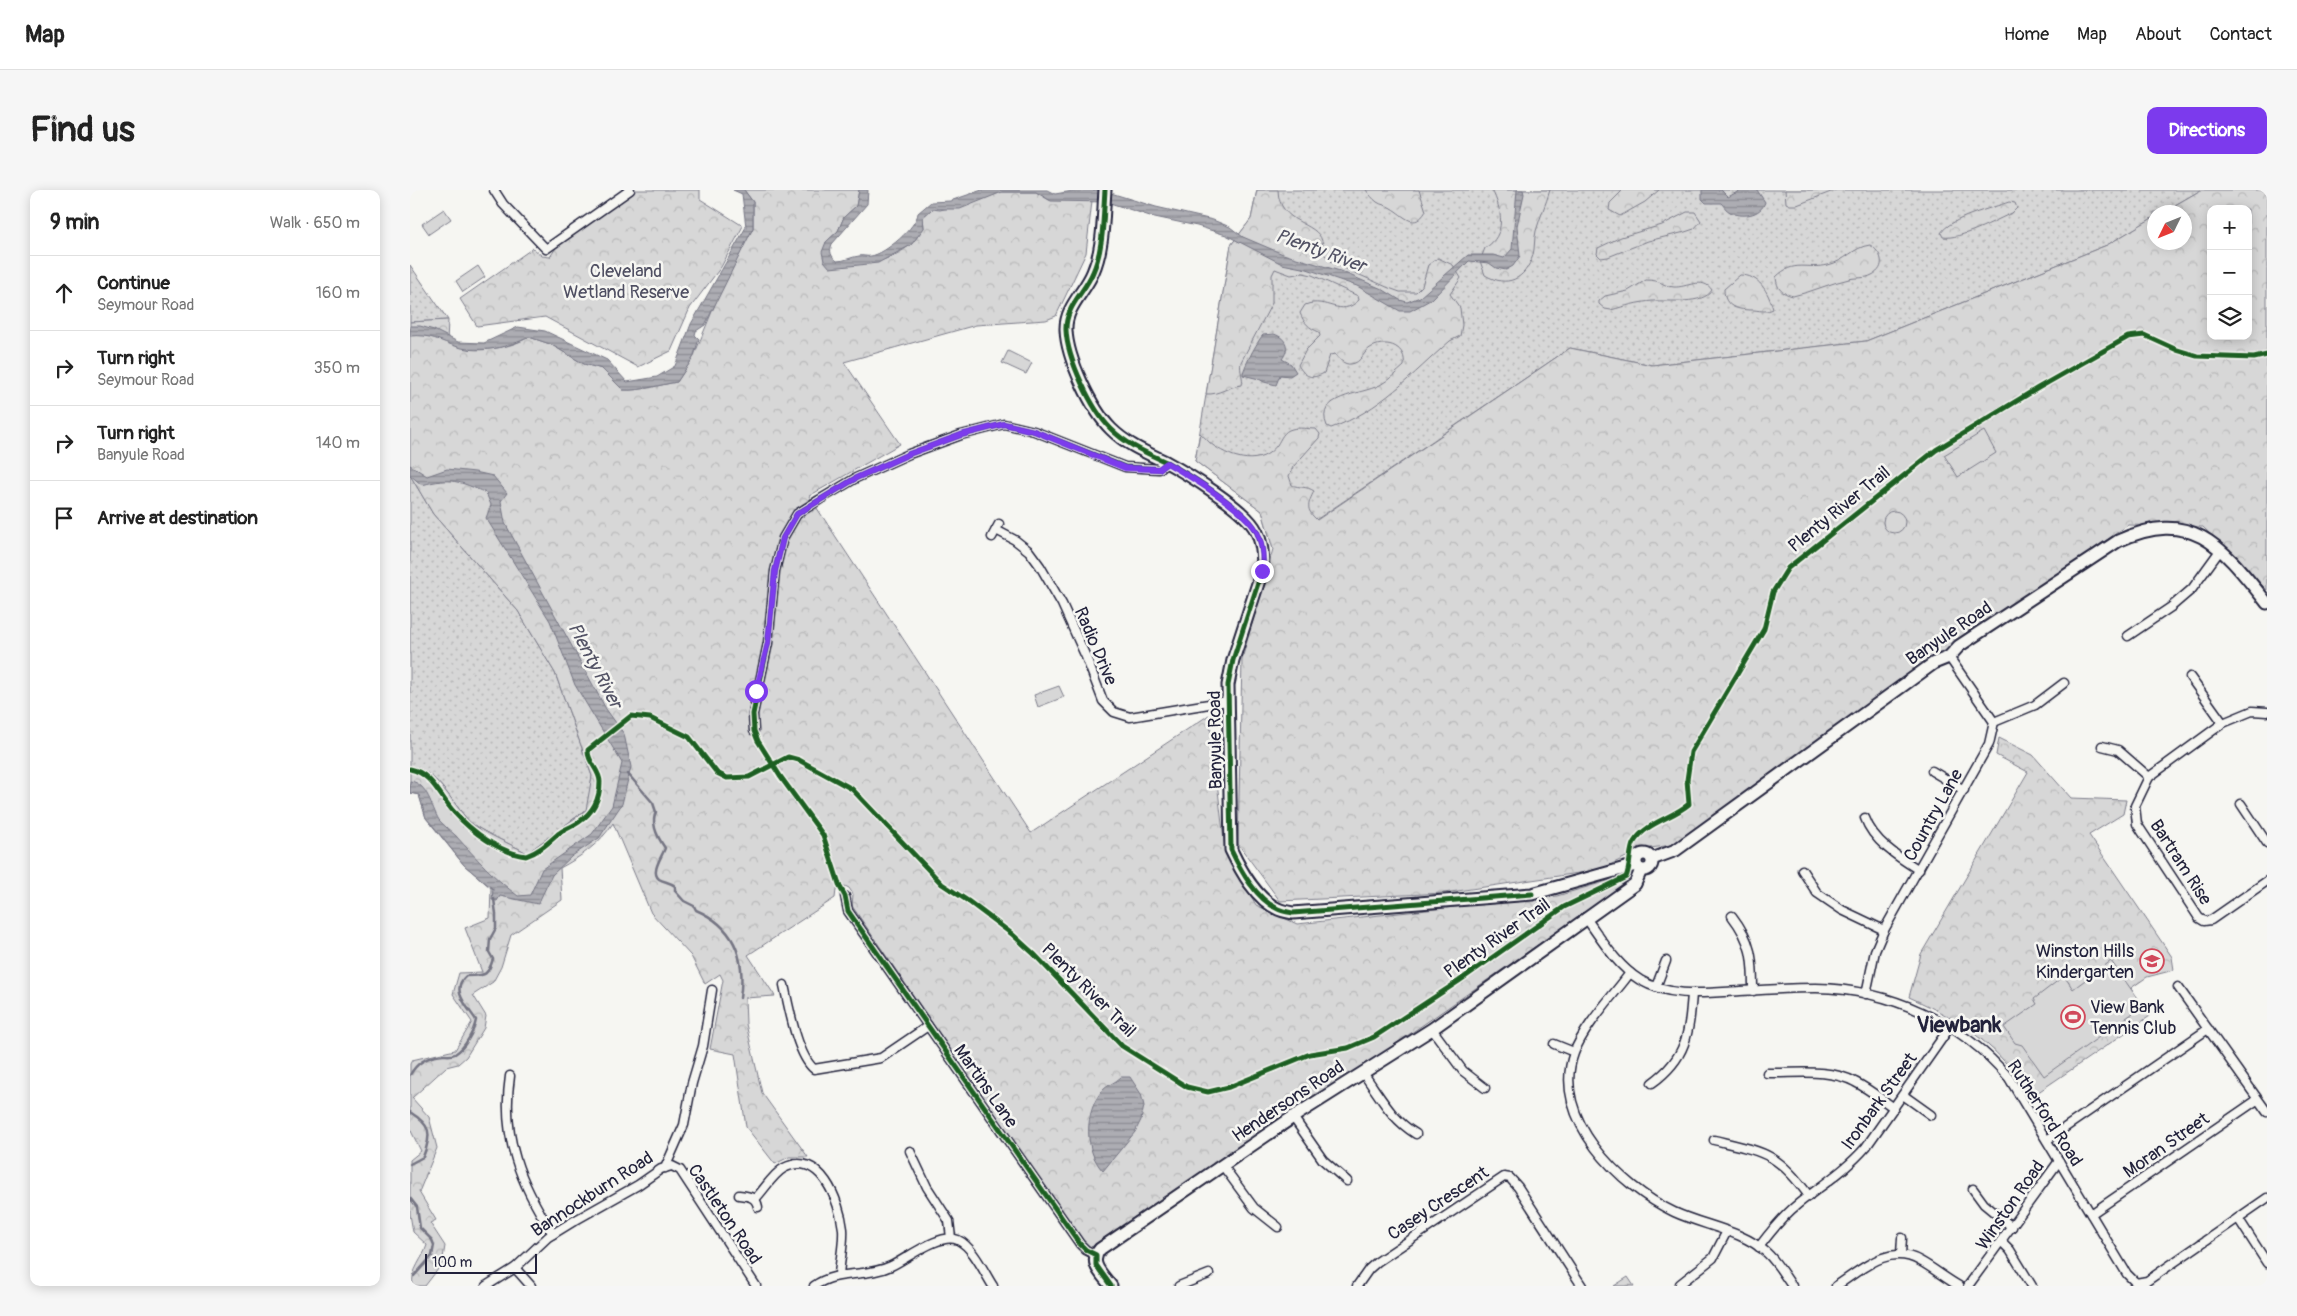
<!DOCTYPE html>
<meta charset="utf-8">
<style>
:root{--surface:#fff;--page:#f6f6f6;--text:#222;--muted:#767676;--line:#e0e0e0;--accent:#7c3aed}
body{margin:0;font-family:Pangolin,sans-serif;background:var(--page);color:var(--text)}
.controls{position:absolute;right:15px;top:15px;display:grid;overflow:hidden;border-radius:10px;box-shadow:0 2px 12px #0003}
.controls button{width:45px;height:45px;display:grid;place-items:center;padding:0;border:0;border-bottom:1px solid var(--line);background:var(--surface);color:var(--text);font:25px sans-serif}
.compass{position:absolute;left:1737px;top:15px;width:45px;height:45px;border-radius:50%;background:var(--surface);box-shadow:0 2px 12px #0003;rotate:227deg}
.scale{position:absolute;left:15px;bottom:12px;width:112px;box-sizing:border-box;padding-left:5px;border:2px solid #22223b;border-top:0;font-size:14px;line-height:18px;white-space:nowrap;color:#22223b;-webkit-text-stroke:4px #f6f6f2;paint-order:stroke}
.stop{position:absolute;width:15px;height:15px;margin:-11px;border:4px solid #7c3aed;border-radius:50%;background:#fff}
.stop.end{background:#7c3aed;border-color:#fff;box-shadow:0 1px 5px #0008}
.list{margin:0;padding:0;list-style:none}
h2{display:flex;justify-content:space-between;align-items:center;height:65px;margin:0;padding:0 20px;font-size:21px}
h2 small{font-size:16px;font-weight:400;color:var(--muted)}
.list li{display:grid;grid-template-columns:32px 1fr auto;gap:15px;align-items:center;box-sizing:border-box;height:75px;padding:0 20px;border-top:1px solid var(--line)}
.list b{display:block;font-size:19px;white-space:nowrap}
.list p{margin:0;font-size:16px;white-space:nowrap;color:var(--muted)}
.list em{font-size:16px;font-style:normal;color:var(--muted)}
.icon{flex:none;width:28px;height:28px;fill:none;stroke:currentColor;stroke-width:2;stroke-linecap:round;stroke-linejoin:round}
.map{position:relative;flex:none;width:1857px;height:1096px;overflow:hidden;border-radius:10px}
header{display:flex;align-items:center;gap:30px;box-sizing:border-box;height:70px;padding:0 25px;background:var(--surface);border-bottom:1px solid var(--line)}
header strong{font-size:24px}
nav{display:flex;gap:28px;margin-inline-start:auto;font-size:18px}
.intro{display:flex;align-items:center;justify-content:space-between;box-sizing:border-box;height:120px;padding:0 30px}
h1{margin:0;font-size:35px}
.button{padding:12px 22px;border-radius:10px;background:var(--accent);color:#fff;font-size:18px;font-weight:700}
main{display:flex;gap:30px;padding:0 30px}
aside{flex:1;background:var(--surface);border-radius:10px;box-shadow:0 2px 12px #0003}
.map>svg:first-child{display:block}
.grass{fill:url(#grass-dots);stroke:#7c7c89}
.forest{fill:url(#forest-crowns);stroke:#7c7c89;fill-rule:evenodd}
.pitch{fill:#d7d7d7;stroke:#7c7c89}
.water{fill:url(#water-rules);stroke:#757583}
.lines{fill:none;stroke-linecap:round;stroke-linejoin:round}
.stream{stroke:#757583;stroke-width:2.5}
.street-casing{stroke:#22223b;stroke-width:11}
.secondary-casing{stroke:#22223b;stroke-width:15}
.street{stroke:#f6f6f2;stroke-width:8}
.secondary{stroke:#f6f6f2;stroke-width:11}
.cycleway-casing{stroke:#f6f6f2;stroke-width:8}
.cycleway{stroke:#1b5e20;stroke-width:5}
.route{stroke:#7c3aed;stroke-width:6}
.labels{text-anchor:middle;stroke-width:5;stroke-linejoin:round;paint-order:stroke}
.park-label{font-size:18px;fill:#4f4f62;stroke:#f6f6f2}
.street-label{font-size:18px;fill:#22223b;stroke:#f6f6f2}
.poi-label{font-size:18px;fill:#22223b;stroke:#f6f6f2;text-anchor:end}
.water-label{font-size:19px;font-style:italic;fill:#535365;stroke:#f6f6f2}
.district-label{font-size:22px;font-weight:bold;fill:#22223b;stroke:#f6f6f2}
</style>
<header>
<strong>Map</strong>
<nav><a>Home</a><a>Map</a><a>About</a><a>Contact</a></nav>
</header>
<div class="intro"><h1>Find us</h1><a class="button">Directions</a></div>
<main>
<aside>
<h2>9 min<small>Walk · 650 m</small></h2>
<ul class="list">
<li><svg class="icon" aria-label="ahead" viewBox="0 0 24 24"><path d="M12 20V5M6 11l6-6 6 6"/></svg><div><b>Continue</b><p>Seymour Road</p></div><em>160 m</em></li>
<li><svg class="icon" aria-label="right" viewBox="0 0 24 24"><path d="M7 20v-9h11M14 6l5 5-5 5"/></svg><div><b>Turn right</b><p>Seymour Road</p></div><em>350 m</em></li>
<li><svg class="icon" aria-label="right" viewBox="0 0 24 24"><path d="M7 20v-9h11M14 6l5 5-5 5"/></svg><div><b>Turn right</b><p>Banyule Road</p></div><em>140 m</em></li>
<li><svg class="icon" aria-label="arrive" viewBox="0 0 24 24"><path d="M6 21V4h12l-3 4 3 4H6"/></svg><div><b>Arrive at destination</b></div></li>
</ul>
</aside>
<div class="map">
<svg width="1857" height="1096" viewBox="0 0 1857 1096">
<defs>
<pattern id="grass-dots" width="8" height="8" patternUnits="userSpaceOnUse" patternTransform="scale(1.25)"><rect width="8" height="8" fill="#d7d7d7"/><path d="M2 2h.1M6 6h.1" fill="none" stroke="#b8b8b9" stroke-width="1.8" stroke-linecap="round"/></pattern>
<pattern id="forest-crowns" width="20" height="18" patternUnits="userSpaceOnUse" patternTransform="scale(1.25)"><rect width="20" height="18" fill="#d7d7d7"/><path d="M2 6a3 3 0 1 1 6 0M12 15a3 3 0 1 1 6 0" fill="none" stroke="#b8b8b9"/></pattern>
<pattern id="water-rules" width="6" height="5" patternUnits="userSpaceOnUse" patternTransform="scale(1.25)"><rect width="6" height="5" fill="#adadb3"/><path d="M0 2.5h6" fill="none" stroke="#8c8c93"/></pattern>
</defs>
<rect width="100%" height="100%" fill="#f6f6f2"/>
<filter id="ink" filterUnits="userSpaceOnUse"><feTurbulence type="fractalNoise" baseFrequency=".02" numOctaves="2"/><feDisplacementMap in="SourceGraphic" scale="10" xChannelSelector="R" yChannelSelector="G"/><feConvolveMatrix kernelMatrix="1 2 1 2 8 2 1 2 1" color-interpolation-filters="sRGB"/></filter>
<g filter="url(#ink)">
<g class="grass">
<path d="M847,0H1791L1753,22H1744V27L1697,55L1456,151L1242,175L1160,158L863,359L852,321L785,271L821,55L841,29Z"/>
<path d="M0,75L38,130L0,132Z"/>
<path d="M0,285L23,324L108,421L145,483L182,586L177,619L117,663C103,655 69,641 59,631C42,613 26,579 0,576Z"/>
</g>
<g class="forest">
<path d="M226,0H290V9L333,36L311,77L280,118L261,161L228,177L135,127L67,136L50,109L123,58L132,66L140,67L149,53Z"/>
<path d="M334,0H449L446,16L434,27L428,41L416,52L414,71C449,74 469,78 499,56C505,52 509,43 514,38L513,27L522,19L530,20L563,12L592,2H626L639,10L682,11L676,63L646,126L636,130L566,135L434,172L490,254L399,306L621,643L799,525L815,659L846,715L887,734L1147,706L1217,685L1220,688L1217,693L971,864L680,1058L673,1053L442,716L443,704L439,698L435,696L426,700L425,708L338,765L365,806L335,808L336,834L352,903L398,967H379L365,974L336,937L325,864L300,859L313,790L310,784L295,794L281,766L241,723L203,633C191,653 169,668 150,678L152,710L101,745L91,777L83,792L63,805L76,826L74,838L56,867L48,874L36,877L2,908L19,927L27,958L9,1002L26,1030L20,1033L35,1056L32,1074L15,1096H3C0,1080 13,1069 17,1055L3,1042L0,1024V970L11,961L0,939V874L2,870L45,860L62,832L43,804L49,783L72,782L55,738L80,728L81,698L54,675L16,628L9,605L0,603V576C26,579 42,613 59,631C69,641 103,655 117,663L176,620L182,586L145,483L108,421L23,324L0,285V132L38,130L37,152C63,163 95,161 119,147L140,154L174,174L192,179L213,200C232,201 248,195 267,192L283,168L310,102L343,38V12Z"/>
<path d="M847,0H868C869,35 907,31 912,51C913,54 913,59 913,63L923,73L979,98L990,102H1006L1012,96L1018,75L1028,68L1043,75L1051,88L1040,104L1050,118L1052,135L1050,146L1040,151C1002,184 970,221 921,238L917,236C904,205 951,205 970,195C979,190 987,182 994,176C997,157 978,149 962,157C953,161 952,173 941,174C934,175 929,169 925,164L920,165L914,183C902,190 895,187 888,175L896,160L910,146L909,142C899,138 894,133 890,123L895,115C917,106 930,129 949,110L948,106L902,85L893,83L881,85L865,79L862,85V113L831,172C829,181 834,188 832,195C818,196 810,205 796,204L821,55L841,29Z"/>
<path d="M956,0H1009L1016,21C1004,41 995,26 981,18C977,15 971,15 967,12C963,9 959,4 956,0Z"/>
<path d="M1082,0H1140C1136,14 1130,27 1126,41C1124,49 1125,57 1123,65C1115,90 1097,98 1075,85L1070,71L1075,58C1097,45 1092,20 1082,0Z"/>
<path d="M1213,0H1249L1235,12L1210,26L1199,20L1200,13Z"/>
<path d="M1375,0H1426L1387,15H1380L1376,13Z"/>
<path d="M1791,0H1857V400L1793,337L1718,335L1263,655L1233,659L1189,680L1034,703L870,711L828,654L832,469L863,359L852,321L785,271L790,243C795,247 799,253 804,256C823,269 851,277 867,255C871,249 873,241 882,239C889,237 898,239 906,239L910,244L909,248L883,277L879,286L882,295C889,298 897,296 904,301C898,314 895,319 907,330L1160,158L1242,175L1456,151L1697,55L1744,27V52H1774V22H1753ZM1801,19H1838V146H1801Z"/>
<path d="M1599,12L1605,13L1607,18L1602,23C1586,30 1550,50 1533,47L1531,43C1540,28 1582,18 1599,12Z"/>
<path d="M1277,22H1285L1291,31L1284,39L1275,42L1238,51L1198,67L1191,68L1187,64L1188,58L1211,47L1252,35Z"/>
<path d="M1460,55C1472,62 1477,78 1462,85C1455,89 1447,87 1439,89C1420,93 1402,102 1383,106C1371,103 1367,99 1366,87C1384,69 1397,80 1418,75C1436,71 1443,57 1460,55Z"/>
<path d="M1330,85C1349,85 1358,101 1363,119C1357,122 1352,121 1344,120C1328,120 1314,118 1314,99Z"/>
<path d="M1236,90C1252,90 1252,96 1264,97C1276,98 1293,86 1302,100C1294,115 1258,110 1243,111C1228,112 1215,116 1201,120L1195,119L1189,114V111L1195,106L1218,101Z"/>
<path d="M1589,548L1623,565L1661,608L1716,610L1713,624L1679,645L1762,767L1764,780L1737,787L1721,798L1740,826L1621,907C1589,856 1553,831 1499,807L1511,764L1618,582L1586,565Z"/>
<path d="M1218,1087L1224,1096H1204Z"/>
</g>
<g class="pitch">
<path d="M34,19L41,29L19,44L12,34Z"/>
<path d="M68,76L75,87L53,102L46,91Z"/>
<path d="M598,161L622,173L616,184L592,173Z"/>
<path d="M1574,241L1586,263L1548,287L1534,265Z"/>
<circle cx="1484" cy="332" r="11"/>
<path d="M649,496L654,507L628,517L624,505Z"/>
<path d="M1701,771L1733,816L1634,886L1612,855L1605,853L1594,837L1627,814L1624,809L1654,786L1663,799Z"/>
</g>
<g class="water">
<path d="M323,0H334L343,12V38L295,135L286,141L285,145L289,149L283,168L267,192C248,195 232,201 213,200L192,179L174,174L140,154L119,147C100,157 70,164 48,157C29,151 21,144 0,146V136H10L24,140L48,152L74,153L108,137L135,141L197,170L217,192L247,187L265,176L281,134L336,37L332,4Z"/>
<path d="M449,0H458L457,14L422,54C419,62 421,66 427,71C435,71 441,67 449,66C453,65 457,67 461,66C475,64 507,37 508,23L521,12L540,11L572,0H637L645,4L669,0H691L746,17L803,30L820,37L833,47L873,64L930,81L972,99L990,110L997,112L1010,107L1058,65H1083L1094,68L1102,59L1107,0H1113L1114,4L1107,36L1110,66L1103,76L1096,80L1086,78L1079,73L1059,71L1022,109L1000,121H990L947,96L897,79L872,74L816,45L787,36L740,26L697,12L641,11L626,2H592L550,19H522L513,27L514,38L501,55L468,73L420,78L414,71L412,62L416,52L428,41L434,27L446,16Z"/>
<path d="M1292,0H1311L1318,7L1331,0H1347L1355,12C1351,26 1331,28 1320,22C1316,20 1314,16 1311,13H1296L1292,9Z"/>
<path d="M864,144C877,148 880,159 872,169L881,174L886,182L880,186L870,185L866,195L854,192L849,189L833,185C832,180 848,150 853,145Z"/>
<path d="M0,275L17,286L37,279L65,282L83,286L97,303L91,311L95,333L196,519L214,544L221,577L212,614L189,648L162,666L142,685L128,714L90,706L87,711L82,710L83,699L54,675L24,637L16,628L9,605L0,603V591C18,593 21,617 29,630C34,636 41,641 46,646C66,668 84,688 108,706L120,705L132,679L182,644L202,616L212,573L165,495L140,431L76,328L81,315L76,303C49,291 41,287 12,295L0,285Z"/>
<path d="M711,887H720L731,904L734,916L731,930L725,942L693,981C674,961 674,922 692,901C697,895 705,893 711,887Z"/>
</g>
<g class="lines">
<g class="stream">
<path d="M218,584L243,613L246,622C240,634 248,648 255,658C253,665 240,682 249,689C254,692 260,692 265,696V701L274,711L284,716L286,720C324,736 336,768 330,808"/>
<path d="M0,885C7,872 19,866 33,865C37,865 41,866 45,864C55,858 64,841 66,830C57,816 40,800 56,786C74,785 77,788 83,769L79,762L80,749L86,738V724L84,709"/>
<path d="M0,922C20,935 23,942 13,967L0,974"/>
<path d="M0,1008L7,1017L10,1038L22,1050L24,1055L22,1066L4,1086"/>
</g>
<g class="street-casing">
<g id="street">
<path d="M84,0L93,14L136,59L220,0"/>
<path d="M586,340L605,350L619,361L630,376L652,414L676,467L693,511L704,522L720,527L817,511"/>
<path d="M582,347L589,334"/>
<path d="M1718,446L1761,417L1782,399L1811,359"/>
<path d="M1780,487L1813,533"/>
<path d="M1857,522L1842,521L1813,533L1739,587L1725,616L1727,634L1789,728L1794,731L1801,730L1857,691"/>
<path d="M1584,532L1625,515L1654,493"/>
<path d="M344,541L343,524L358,453L365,381L373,348L387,324L409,310L446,288L499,264L551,245L594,234L624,241L715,277L749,279L757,273"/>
<path d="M1692,556L1708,560L1739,587"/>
<path d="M1522,581L1554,600"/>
<path d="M1831,614L1857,653"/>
<path d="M1455,628C1463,651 1488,667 1509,680"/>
<path d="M1392,680L1407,703L1432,720L1474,740"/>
<path d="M435,706L438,721L670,1054L676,1060L686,1065"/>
<path d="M1322,726C1342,752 1343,769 1343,801"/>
<path d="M1176,728C1192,750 1206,775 1230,790C1261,808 1296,803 1330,801C1355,800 1381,798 1406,798C1479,799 1552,832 1599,888L1717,1084L1726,1093L1737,1091L1857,1008"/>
<path d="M1220,783C1203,806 1174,836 1164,863C1140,928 1211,997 1264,1022C1294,1036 1332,1040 1357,1063C1367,1072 1374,1085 1382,1096"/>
<path d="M374,795C379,817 387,865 404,879L471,868L518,836"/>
<path d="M1246,797L1256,771"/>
<path d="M1768,797L1857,922"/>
<path d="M1456,804L1465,761L1474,740L1579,554L1584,532L1539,467"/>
<path d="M1022,839L1053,881L1075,898"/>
<path d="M1144,854L1164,862"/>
<path d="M953,883C970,906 981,929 1006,944"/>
<path d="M1357,883C1385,884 1419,878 1445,892C1459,899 1471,909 1484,918"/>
<path d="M100,886C91,947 110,993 143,1044"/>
<path d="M1242,893C1277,868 1279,843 1282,804"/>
<path d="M1493,905L1521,925"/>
<path d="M883,927L913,970L937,991"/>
<path d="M1304,950C1354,962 1367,962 1399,1006"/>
<path d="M1637,950L1798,839"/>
<path d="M500,961L517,997L539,1031L541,1048"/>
<path d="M813,976L844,1018L868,1037"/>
<path d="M255,978L274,935L282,893L293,856L302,800"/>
<path d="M1563,999L1574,1014L1602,1037"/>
<path d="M329,1005C338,1006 346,1006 348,1017"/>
<path d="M345,1009C354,1000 363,984 374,978C410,959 430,1012 433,1039C434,1054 430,1069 429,1085"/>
<path d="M1681,1024L1847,910"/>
<path d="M1828,1028L1857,1073"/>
<path d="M1592,1052L1600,1060L1622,1096"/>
<path d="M1349,1057C1361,1041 1373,1026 1388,1014C1412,995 1436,980 1456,957L1540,837"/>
<path d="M1491,1064L1492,1048"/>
<path d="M105,1078L121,1096"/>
<path d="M1270,1094L1303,1068L1317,1041"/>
<path d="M76,1096L105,1078L138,1047L164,1031L228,995L251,979L262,976L270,980L346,1096"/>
<path d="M404,1096C428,1079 456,1088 481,1076C498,1068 530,1042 548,1050C563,1057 574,1082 583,1096"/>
<path d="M769,1096L799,1084"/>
<path d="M947,1096L959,1079L967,1072L1094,987L1100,988L1108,997L1172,1096"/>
<path d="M1426,1096C1451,1080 1478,1053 1510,1071C1523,1078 1535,1088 1549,1096"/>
<path d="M1558,1096L1649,971"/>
</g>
</g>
<g class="secondary-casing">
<g id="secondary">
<path d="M695,0C693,27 694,57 683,82C675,102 655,117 656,140C657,168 681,219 701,239C717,255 737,263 756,272C778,284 831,317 844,337C852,349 854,368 852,381L823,470L818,495L821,660C831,681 846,709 868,719C872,721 878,722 883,723L1122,704L1226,675"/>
<circle cx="1234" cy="672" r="8"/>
<path d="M1242,669L1266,660L1524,473L1539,467L1549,456L1708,351C1783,316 1813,358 1857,413"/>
<path d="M701,1096C692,1084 678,1073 690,1059L883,927L1022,839L1225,694L1231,680"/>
</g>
</g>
<use href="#street" class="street"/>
<use href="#secondary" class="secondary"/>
<g class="cycleway-casing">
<g id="cycleway">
<path d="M695,0C693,27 694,57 683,82C675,102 655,117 656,140C657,168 681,219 701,239C717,255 737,263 756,272C778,284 831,317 844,337C852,349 854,368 852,381L823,470L818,495L821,660C831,681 846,709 868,719C872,721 878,722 883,723L1122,704"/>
<path d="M0,579C22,583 30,607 44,622C61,641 90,663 116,666C130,661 138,653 148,644C154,639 162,637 169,632C182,623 190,609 190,592C190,580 177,572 178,560L221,526L240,528L279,547L307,583L317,588L339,587L378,567L389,570L442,599L532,694L558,711L602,744L624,764L712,856L777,897L798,902L819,897L900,864L938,858L964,847L1049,791L1154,717L1216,687C1221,676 1219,660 1224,652C1237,632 1261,629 1279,614L1277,590L1281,562L1354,439L1363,402L1378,378L1526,260L1628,198L1718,147L1734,145L1767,160L1787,166L1844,168L1857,165"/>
<path d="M701,1096L686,1075V1065L676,1060L670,1054L438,721L435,706L430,697L413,645L370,586L348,551L344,541L343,524L358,453L365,381L373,348L387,324L446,288L499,264L551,245L594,234L624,241L715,277L749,279L757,273"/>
</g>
</g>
<use href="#cycleway" class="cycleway"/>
</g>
</g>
<g class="lines" filter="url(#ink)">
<path class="route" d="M346,501L358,453L365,381L373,348L387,324L446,288L499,264L551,245L594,234L624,241L715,278L749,279L757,273C781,287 828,315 844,337C852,348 854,368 852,381"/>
</g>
<defs>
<g id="school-ring" transform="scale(1.25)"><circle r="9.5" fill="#f6f6f2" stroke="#d1495b" stroke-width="1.5"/><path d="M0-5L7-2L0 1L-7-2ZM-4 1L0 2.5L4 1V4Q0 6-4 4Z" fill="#d1495b"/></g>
<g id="stadium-ring" transform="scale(1.25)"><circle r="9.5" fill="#f6f6f2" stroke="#d1495b" stroke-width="1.5"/><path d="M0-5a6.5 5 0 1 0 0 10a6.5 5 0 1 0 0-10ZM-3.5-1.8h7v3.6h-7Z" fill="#d1495b"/></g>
</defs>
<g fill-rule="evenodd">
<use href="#school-ring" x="1742" y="771"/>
<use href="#stadium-ring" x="1663" y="827"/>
</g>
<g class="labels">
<g class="park-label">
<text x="216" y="87">Cleveland<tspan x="216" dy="21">Wetland Reserve</tspan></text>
</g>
<g class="street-label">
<text transform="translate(1429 319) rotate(-39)" y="6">Plenty River Trail</text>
<text transform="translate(1539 443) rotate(-34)" y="6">Banyule Road</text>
<text transform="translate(686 456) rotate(67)" y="6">Radio Drive</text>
<text transform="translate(805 550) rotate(-91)" y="6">Banyule Road</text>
<text transform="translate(1523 625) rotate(-61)" y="6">Country Lane</text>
<text transform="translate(1771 672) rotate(57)" y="6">Bartram Rise</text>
<text transform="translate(1087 748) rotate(-35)" y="6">Plenty River Trail</text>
<text transform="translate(679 800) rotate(45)" y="6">Plenty River Trail</text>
<text transform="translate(576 896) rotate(55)" y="6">Martins Lane</text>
<text transform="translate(878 911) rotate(-34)" y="6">Hendersons Road</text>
<text transform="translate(1469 911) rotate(-54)" y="6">Ironbark Street</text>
<text transform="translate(1635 923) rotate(57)" y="6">Rutherford Road</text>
<text transform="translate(1756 955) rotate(-35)" y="6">Moran Street</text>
<text transform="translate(182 1004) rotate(-33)" y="6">Bannockburn Road</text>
<text transform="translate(1028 1013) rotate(-34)" y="6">Casey Crescent</text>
<text transform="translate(1600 1015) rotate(-55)" y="6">Winston Road</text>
<text transform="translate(315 1024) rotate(56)" y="6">Castleton Road</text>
</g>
<g class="poi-label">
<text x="1724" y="767">Winston Hills<tspan x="1724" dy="21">Kindergarten</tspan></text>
<text x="1680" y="823" text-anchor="start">View Bank<tspan x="1680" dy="21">Tennis Club</tspan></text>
</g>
<g class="water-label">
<text transform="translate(911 60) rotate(20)" y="7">Plenty River</text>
<text transform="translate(186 475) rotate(62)" y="7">Plenty River</text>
</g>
<g class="district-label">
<text x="1549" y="842">Viewbank</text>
</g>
</g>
</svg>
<div class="controls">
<button>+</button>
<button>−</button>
<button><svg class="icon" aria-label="layers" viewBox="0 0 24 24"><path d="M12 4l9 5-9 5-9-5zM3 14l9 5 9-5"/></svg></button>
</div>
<svg class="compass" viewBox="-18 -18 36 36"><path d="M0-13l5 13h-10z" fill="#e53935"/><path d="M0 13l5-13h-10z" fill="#767676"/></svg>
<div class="scale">100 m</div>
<div class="stop" style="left:346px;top:501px"></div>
<div class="stop end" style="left:852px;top:381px"></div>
</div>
</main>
